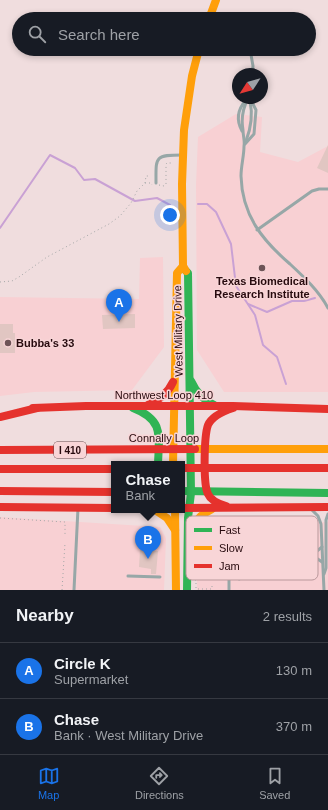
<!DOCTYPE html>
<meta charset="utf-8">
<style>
:root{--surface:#171b24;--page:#20242c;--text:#f1f3f6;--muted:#9ea1a6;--line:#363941;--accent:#1a73e8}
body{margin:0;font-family:Helvetica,sans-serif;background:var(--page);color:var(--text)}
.compass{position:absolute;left:232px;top:68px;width:36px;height:36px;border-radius:50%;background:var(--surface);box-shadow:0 2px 6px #0003;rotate:234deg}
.you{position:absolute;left:170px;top:215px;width:14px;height:14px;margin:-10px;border:3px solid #fff;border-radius:50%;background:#1a73e8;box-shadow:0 0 0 6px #1a73e833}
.badge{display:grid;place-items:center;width:26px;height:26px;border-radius:50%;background:var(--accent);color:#fff;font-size:13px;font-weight:700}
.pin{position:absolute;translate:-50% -33px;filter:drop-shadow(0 1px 2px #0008)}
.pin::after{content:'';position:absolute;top:21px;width:14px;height:12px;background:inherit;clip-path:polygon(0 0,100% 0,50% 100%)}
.popup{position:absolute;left:111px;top:461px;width:74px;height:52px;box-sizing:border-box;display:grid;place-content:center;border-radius:0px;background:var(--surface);filter:drop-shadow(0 1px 3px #0005);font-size:13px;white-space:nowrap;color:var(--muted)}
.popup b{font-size:15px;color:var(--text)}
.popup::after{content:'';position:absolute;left:50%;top:100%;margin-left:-8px;border:8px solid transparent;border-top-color:var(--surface)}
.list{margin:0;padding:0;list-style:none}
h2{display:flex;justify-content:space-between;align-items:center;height:52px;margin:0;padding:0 16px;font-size:17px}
h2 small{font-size:13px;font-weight:400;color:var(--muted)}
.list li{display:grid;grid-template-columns:26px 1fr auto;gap:12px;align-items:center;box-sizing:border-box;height:56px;padding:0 16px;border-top:1px solid var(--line)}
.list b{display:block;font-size:15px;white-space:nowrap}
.list p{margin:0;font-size:13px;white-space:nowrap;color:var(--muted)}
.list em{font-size:13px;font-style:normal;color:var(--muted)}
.icon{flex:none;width:22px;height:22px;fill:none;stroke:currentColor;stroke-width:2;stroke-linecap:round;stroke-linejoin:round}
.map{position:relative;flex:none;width:328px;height:590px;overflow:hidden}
.search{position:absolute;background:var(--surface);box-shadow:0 2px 6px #0003;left:12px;right:12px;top:12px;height:44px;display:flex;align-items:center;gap:10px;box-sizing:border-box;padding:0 14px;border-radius:22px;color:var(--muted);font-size:15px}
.sheet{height:164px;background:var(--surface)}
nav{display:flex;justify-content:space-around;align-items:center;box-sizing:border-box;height:56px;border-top:1px solid var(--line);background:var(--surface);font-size:11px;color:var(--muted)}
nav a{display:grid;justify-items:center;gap:2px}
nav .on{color:var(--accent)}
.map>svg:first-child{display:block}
.built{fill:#f8d0d3}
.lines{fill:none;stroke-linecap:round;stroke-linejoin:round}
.stream{stroke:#c9a1d4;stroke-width:2}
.building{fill:#e1c6c2}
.path{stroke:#a4a7a7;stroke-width:1;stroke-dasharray:1 3;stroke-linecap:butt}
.lane{stroke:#97a7a7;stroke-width:3}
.fast{stroke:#30b455;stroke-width:8}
.slow{stroke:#ff9f0a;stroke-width:8}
.jam{stroke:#e5322d;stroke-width:8}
.poi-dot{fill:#6d5457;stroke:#f8d5d7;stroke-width:1.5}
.labels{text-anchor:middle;stroke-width:3;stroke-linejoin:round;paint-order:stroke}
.shield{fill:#f8d5d7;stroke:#66474a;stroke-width:1}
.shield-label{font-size:10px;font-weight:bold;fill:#270a0e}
.poi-label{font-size:11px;font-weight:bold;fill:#270a0e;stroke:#f8d5d7}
.street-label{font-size:11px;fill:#270a0e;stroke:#f8d5d7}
.key{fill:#f8d5d7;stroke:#b9989b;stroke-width:1}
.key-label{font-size:11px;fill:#270a0e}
</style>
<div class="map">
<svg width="328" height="590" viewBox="0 0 328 590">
<rect width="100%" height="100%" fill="#f0ddde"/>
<g class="built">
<path d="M236,114L262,117L260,152L298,162L328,146V392H224L197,350L196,185L198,137Z"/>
<path d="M163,257L164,347L132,390L34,392L0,396V297L139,299L140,258Z"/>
<path d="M0,517L160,527L166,538L164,590H0Z"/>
<path d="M328,522V590H197V531L202,527H268L272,523Z"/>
</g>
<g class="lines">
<g class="stream">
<path d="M198,204H207L216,212L231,244L236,286L255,315L263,345L277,357L286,384"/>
<path d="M0,228L50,155L75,168L84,180L95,179L135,201L157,198L170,205"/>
<path d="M248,304L267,312L292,301H304L315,298"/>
</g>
</g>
<g class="building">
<path d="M328,145V173L317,168Z"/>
<path d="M135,314V328L103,329L102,315Z"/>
<path d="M0,324H13V333H15V353H0Z"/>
<path d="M272,542H291L292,576H273Z"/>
<path d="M231,543V546H235V554H231V564H213V546H224L225,544Z"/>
<path d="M140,550L158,551L156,574H151V569L139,567Z"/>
</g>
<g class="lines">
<g class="path">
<path d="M145,183H151L152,185"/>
<path d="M159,185L164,186L166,184V164L167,163H172"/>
<path d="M0,282L12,281L19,277L47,257L109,224L120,216L131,203L137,191L145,183L146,176H150"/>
<path d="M0,518L65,522V535"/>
<path d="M207,521C240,522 274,525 308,524"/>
<path d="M211,539L212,576"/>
<path d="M272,542L273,577H295V541L294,538"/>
<path d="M212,544L231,543V540"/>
<path d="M212,570L231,569V574"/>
<path d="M195,580H196V589H212V586"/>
<path d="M62,590L65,543"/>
</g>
<g class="lane">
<path d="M210,16L216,19"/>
<path d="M250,49L253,66L252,74"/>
<path d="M248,98C243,108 241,119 243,130C243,136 245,141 244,146C244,156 241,166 241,176C242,215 262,240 290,264C304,277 319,291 328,308"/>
<path d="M242,131C236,120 238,109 246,100"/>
<path d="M246,141C251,128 253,115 250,101"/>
<path d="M245,144L254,134L256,110L250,98"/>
<path d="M156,183C156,157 154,155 182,155"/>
<path d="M257,230L312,191L319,189H328"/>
<path d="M311,509L318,516L321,524L324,590"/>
<path d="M237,534L239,579"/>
<path d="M304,555H312L322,547"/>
<path d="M312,555L322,562"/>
<path d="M324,574L326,568V520L328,514"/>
<path d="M128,576L160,577"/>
<path d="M229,580V590"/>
<path d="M74,590L78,508"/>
</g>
<g class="fast">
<path d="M186,271L188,273L191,493L188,518L187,590"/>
<path d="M191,381C196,392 203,400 214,405"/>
<path d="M133,408C164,420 159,435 158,464"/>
<path d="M182,491L328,493"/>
</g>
<g class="slow">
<path d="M209,19L216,0"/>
<path d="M186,271L183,266L182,184L184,130L192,76L199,49"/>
<path d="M195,449H328"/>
<path d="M173,464L177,273L183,266"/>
<path d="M155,510L167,518L175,530"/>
<path d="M175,510L176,590"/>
<path d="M190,533C194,521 201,514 212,509"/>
</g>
<g class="jam">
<path d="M148,405C159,400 168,393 173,382"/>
<path d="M33,408L86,406H233L328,409"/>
<path d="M0,417L37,408"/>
<path d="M0,450L195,449"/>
<path d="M182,468H328"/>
<path d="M0,469H114"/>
<path d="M0,491L114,492"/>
<path d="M226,506C219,504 211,501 208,494C203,484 204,436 208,425C212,416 224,411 233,408"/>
<path d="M0,507L114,508"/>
<path d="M182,508L328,507"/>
</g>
</g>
<g class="poi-dot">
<circle cx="262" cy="268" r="4"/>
<circle cx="8" cy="343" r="4"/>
</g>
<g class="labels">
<rect class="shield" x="54" y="442" width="32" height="16" rx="3"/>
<g class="shield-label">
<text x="70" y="454">I 410</text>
</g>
<g class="poi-label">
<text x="262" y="285">Texas Biomedical<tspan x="262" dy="13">Research Institute</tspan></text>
<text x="16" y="347" text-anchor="start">Bubba's 33</text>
</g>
<g class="street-label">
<text transform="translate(178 331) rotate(-91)" y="4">West Military Drive</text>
<text x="164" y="399">Northwest Loop 410</text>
<text x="164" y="442">Connally Loop</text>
</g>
</g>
<rect x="186" y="516" width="132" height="64" rx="6" class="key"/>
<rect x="194" y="528" width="18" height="4" fill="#30b455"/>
<rect x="194" y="546" width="18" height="4" fill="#ff9f0a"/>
<rect x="194" y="564" width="18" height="4" fill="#e5322d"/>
<g class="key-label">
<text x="219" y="534">Fast</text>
<text x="219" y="552">Slow</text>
<text x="219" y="570">Jam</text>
</g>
</svg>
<svg class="compass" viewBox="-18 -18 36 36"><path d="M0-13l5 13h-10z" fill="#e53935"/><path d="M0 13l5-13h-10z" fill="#9ea1a6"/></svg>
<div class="you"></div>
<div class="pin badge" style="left:119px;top:322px">A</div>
<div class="pin badge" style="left:148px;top:559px">B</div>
<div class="popup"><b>Chase</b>Bank</div>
<div class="search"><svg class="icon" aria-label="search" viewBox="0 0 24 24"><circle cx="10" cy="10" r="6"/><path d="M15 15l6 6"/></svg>Search here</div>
</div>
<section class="sheet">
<h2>Nearby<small>2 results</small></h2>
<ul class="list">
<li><span class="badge">A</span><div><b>Circle K</b><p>Supermarket</p></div><em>130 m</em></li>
<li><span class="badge">B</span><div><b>Chase</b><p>Bank · West Military Drive</p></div><em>370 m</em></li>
</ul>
</section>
<nav>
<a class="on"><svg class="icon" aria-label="map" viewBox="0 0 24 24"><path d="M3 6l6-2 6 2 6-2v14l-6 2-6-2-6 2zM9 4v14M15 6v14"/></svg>Map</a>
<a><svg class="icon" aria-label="directions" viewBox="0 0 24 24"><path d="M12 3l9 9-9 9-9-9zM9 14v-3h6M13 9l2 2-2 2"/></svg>Directions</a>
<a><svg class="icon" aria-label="saved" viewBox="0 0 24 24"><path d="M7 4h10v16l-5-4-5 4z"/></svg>Saved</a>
</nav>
